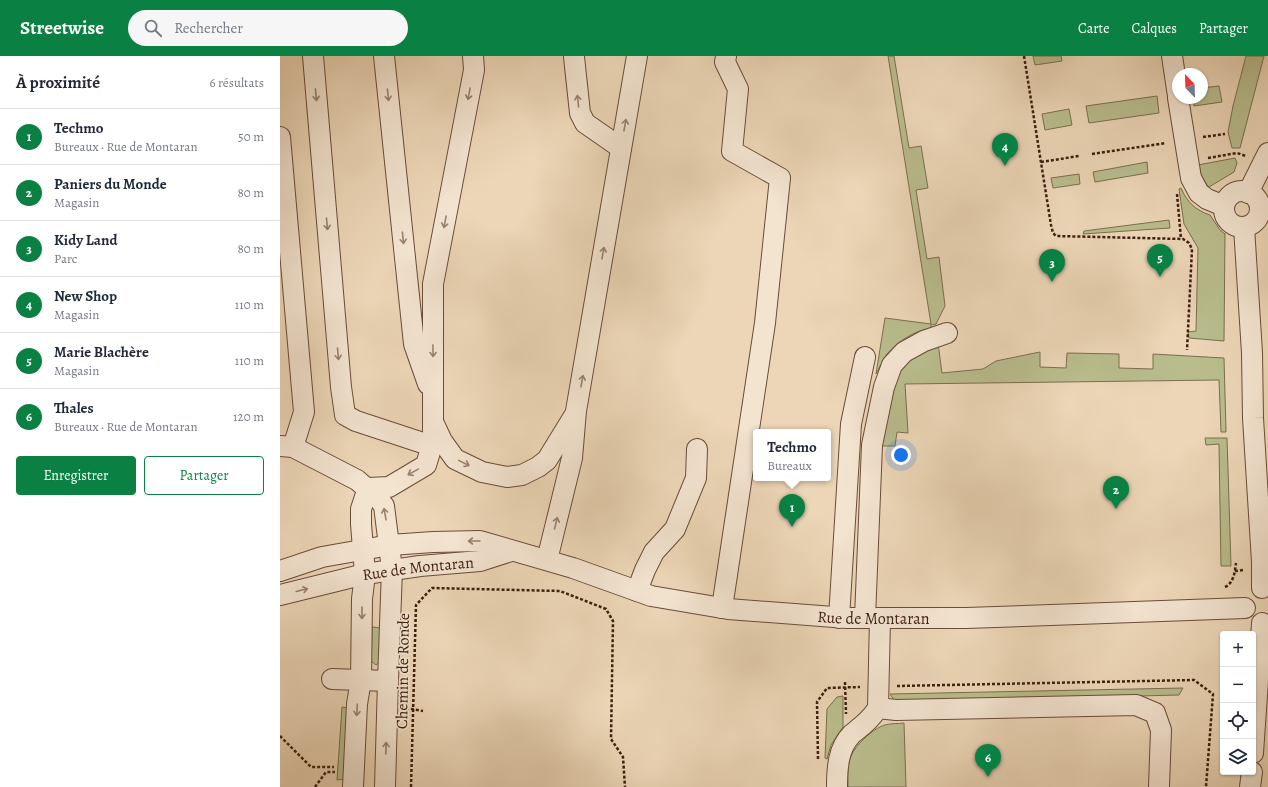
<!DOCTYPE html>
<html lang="fr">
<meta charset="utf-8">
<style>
:root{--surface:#fff;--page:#f6f6f7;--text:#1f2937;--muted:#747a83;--line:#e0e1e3;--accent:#0b8043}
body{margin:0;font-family:Alegreya,serif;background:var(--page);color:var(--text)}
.controls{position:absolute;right:12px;bottom:12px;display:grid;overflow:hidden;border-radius:4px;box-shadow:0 1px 3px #0004}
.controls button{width:36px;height:36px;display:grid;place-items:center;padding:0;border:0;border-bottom:1px solid var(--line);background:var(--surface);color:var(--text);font:20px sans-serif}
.compass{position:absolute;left:892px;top:12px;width:36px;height:36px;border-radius:50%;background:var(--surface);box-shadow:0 1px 3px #0004;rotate:337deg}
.you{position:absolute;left:621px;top:399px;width:14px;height:14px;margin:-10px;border:3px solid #fff;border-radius:50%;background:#1a73e8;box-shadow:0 0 0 6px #1a73e833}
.badge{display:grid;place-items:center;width:26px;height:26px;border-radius:50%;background:var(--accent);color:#fff;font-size:13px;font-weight:700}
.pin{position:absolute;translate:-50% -33px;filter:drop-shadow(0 1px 2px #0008)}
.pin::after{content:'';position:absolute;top:21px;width:14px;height:12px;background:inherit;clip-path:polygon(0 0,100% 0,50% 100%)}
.popup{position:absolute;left:473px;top:373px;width:78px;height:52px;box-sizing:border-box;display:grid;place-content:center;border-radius:4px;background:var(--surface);filter:drop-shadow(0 1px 3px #0005);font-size:13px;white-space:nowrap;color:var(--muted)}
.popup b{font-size:15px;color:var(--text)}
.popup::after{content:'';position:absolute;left:50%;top:100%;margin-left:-8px;border:8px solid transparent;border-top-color:var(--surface)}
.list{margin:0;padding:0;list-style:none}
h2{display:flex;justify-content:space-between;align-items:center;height:52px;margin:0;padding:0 16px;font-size:17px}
h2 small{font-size:13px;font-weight:400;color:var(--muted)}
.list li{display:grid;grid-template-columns:26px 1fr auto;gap:12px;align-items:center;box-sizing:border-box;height:56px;padding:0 16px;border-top:1px solid var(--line)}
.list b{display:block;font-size:15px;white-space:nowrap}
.list p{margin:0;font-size:13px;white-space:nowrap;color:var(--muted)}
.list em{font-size:13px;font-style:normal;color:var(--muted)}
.actions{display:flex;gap:8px;padding:12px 16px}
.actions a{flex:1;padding:9px 0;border:1px solid var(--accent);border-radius:4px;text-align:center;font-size:14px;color:var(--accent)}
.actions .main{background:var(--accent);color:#fff}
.icon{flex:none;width:22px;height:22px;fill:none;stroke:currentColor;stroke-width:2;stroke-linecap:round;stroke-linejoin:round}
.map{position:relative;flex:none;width:988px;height:731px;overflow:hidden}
header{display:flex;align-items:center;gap:24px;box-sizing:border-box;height:56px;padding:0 20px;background:var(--accent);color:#fff}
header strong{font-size:19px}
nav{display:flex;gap:22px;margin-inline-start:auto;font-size:14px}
.search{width:280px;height:36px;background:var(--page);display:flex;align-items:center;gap:10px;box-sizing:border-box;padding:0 14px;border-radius:22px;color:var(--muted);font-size:15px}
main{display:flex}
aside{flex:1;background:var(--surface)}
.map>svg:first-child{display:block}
.green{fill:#b9bd8d;stroke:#7c6e4d}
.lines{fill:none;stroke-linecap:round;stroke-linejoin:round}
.minor-casing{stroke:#6a4c38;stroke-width:22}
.path{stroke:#3e1e0d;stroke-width:2.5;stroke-dasharray:3 2;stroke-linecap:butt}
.minor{stroke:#f3e4d0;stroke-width:20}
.oneway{stroke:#98816e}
.labels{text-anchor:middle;stroke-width:3.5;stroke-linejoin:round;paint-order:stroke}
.street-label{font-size:16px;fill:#3e1e0d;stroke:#f3e4d0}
</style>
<header>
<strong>Streetwise</strong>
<div class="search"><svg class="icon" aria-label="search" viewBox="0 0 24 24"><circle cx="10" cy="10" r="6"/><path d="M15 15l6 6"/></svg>Rechercher</div>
<nav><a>Carte</a><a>Calques</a><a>Partager</a></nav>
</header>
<main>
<aside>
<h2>À proximité<small>6 résultats</small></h2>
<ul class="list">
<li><span class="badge">1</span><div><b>Techmo</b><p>Bureaux · Rue de Montaran</p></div><em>50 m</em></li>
<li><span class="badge">2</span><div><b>Paniers du Monde</b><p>Magasin</p></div><em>80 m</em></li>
<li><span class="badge">3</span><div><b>Kidy Land</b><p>Parc</p></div><em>80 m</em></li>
<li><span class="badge">4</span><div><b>New Shop</b><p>Magasin</p></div><em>110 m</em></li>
<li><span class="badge">5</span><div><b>Marie Blachère</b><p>Magasin</p></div><em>110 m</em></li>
<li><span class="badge">6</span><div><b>Thales</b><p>Bureaux · Rue de Montaran</p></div><em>120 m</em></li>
</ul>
<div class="actions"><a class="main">Enregistrer</a><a>Partager</a></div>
</aside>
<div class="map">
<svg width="988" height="731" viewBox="0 0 988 731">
<rect width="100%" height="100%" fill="#ecd6b7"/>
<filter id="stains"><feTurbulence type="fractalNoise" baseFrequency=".005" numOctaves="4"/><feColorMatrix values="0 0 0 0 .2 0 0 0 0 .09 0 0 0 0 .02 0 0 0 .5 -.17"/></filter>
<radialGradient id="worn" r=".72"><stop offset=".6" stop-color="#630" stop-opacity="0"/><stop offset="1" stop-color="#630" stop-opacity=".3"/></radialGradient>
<g class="green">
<path d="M608,0H614L629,92L641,90L648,132L636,134L647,203L659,201L665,250L656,268L651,269V272C634,275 618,285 607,298C602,304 600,312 596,318L605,262L651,268Z"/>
<path d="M753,0H781L782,5L755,9Z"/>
<path d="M966,0H984L960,92H952L948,76L953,50Z"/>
<path d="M939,30L942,46L914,50L913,42H922V32Z"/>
<path d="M877,40L879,57L809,67L806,50Z"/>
<path d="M789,53L792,69L765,74L762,58Z"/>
<path d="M955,102L957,107L954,116L929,131L927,129L919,116L918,109Z"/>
<path d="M867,106L868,117L815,126L813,116Z"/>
<path d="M799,118L800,128L773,132L771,122Z"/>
<path d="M901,132C907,146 915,154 930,159L940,174L945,178L944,285L909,282L908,276L916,275L918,192L904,168L899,133Z"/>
<path d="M889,164L890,172L803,178L804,175Z"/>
<path d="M658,287L662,317L703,313L716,305L760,296V311L786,312L787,297L839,298V312L873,313V298L944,302L946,376H941L939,324L625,328L628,377L617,376L615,390H599L604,353L621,307Z"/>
<path d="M925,382H947L951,510H941L939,388L926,389Z"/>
<path d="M92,571L102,572L101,605L96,609L91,605Z"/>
<path d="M903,632L899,639L618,646L614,644L610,638Z"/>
<path d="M563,640V671L551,689L547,703L545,702L547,653L557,641Z"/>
<path d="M62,651L68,652L66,723L57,724Z"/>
<path d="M624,667L626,731H568C568,721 567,712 570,703C573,691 593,672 605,669C611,667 618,668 624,667Z"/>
</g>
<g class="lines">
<g class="minor-casing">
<g id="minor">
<path d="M33,0L61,331L65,359L76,365L152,390"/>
<path d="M104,0L134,288L148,328"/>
<path d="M892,0L898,40"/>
<path d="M294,1L300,57L305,67L341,92"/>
<path d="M898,42L911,122L919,137L927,143L944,150"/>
<path d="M0,81L24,356L13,391"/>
<circle cx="962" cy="153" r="18"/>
<path d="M968,137L988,97"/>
<path d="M964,171L972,297L973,362L982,506V532"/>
<path d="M154,368L162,385L175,403L202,416L227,421L242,419L258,411L267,404L294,360"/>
<path d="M0,390L13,391L77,424L99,443L104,450L112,513L108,625L52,623"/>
<path d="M88,432L109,431L146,409L153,386V228L194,14L193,0"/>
<path d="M267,504L292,402L296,355L357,0"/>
<path id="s1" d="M0,515L42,501L110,489L153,486L200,485L293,512L371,540L448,553L567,562H686L965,552"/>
<path d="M357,535L365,514L374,496L395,473L416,422L417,393"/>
<path id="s2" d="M0,539L85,518L140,510L200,505L231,495"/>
<path d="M442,552L485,267L500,122L452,95L458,33L445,6L446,0"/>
<path d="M559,562L571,368L585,301"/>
<path d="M585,562L592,389L604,331L612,309L624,296L644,285L667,277"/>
<path d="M598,652L616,654L856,649L875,657L881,674L879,731"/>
<path d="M973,697L982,567"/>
<path d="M73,731L77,648L81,624L82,543L85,518L81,468V453L88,432"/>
<path d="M105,731L108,625"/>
<path d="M557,731C557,712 558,692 572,678C583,669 590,664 598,652L600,562"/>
<path d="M970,731L972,716"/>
</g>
</g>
<g class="path">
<path d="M744,0L771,169L773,177L776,180L903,183L909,187L912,193L907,294"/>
<path d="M923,81L945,78"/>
<path d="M812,98L886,87"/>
<path d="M928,102L957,97L966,100"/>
<path d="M761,106L799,100"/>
<path d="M897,138L901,183"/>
<path d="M955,515L964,514"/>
<path d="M945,531C954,527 955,515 956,507"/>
<path d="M565,626L566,658"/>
<path d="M617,630L914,624L933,638L926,731"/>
<path d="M126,652L143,655"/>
<path d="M0,680L31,711H54"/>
<path d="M538,703L537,646L547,632L580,631"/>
<path d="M35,731L46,716H55"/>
<path d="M131,731L136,549L152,532L280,535L326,553L333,565L331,683L343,701L345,731"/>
</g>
<use href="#minor" class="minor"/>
</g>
<defs><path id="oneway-shaft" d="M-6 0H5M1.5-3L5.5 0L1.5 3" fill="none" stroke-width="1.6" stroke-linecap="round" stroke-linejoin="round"/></defs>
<g class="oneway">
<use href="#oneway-shaft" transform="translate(189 38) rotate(101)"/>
<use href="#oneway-shaft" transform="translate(36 39) rotate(85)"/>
<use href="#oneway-shaft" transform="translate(108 39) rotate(84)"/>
<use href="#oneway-shaft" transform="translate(298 45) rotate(-96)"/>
<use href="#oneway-shaft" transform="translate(345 69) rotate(-80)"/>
<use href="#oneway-shaft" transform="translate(165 166) rotate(101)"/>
<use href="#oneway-shaft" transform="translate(47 168) rotate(85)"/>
<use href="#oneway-shaft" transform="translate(123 182) rotate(84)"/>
<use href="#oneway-shaft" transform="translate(323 197) rotate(-80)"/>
<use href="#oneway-shaft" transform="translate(153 295) rotate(89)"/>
<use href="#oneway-shaft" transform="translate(58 298) rotate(85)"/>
<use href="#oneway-shaft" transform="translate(302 325) rotate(-80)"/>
<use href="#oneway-shaft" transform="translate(184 407) rotate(26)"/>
<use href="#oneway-shaft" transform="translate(133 416) rotate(151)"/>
<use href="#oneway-shaft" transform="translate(105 458) rotate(-100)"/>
<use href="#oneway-shaft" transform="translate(276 467) rotate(-76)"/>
<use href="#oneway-shaft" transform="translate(194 485) rotate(180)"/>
<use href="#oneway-shaft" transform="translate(22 534) rotate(-14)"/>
<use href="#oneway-shaft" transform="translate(82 557) rotate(90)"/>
<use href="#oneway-shaft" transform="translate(77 654) rotate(93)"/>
<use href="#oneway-shaft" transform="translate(106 692) rotate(-88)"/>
</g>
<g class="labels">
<g class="street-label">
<text dy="6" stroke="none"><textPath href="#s2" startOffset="141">Rue de Montaran</textPath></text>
<text dy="6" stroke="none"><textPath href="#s1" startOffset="607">Rue de Montaran</textPath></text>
<text transform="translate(122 615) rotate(-89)" y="6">Chemin de Ronde</text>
</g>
</g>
<rect width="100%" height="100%" filter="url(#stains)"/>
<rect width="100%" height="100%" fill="url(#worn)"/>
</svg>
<div class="controls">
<button>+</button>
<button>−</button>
<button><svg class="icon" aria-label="locate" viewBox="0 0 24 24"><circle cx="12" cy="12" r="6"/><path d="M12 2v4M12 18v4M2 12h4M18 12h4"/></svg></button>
<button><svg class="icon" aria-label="layers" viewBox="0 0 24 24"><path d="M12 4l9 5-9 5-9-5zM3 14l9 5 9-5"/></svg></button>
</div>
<svg class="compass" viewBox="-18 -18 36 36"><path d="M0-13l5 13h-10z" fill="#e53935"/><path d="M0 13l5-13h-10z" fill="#747a83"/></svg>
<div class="you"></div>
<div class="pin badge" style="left:512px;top:471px">1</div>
<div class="popup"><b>Techmo</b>Bureaux</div>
<div class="pin badge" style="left:836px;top:453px">2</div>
<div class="pin badge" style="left:772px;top:226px">3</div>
<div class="pin badge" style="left:725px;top:110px">4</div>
<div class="pin badge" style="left:880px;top:221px">5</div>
<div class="pin badge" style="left:708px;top:721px">6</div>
</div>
</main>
